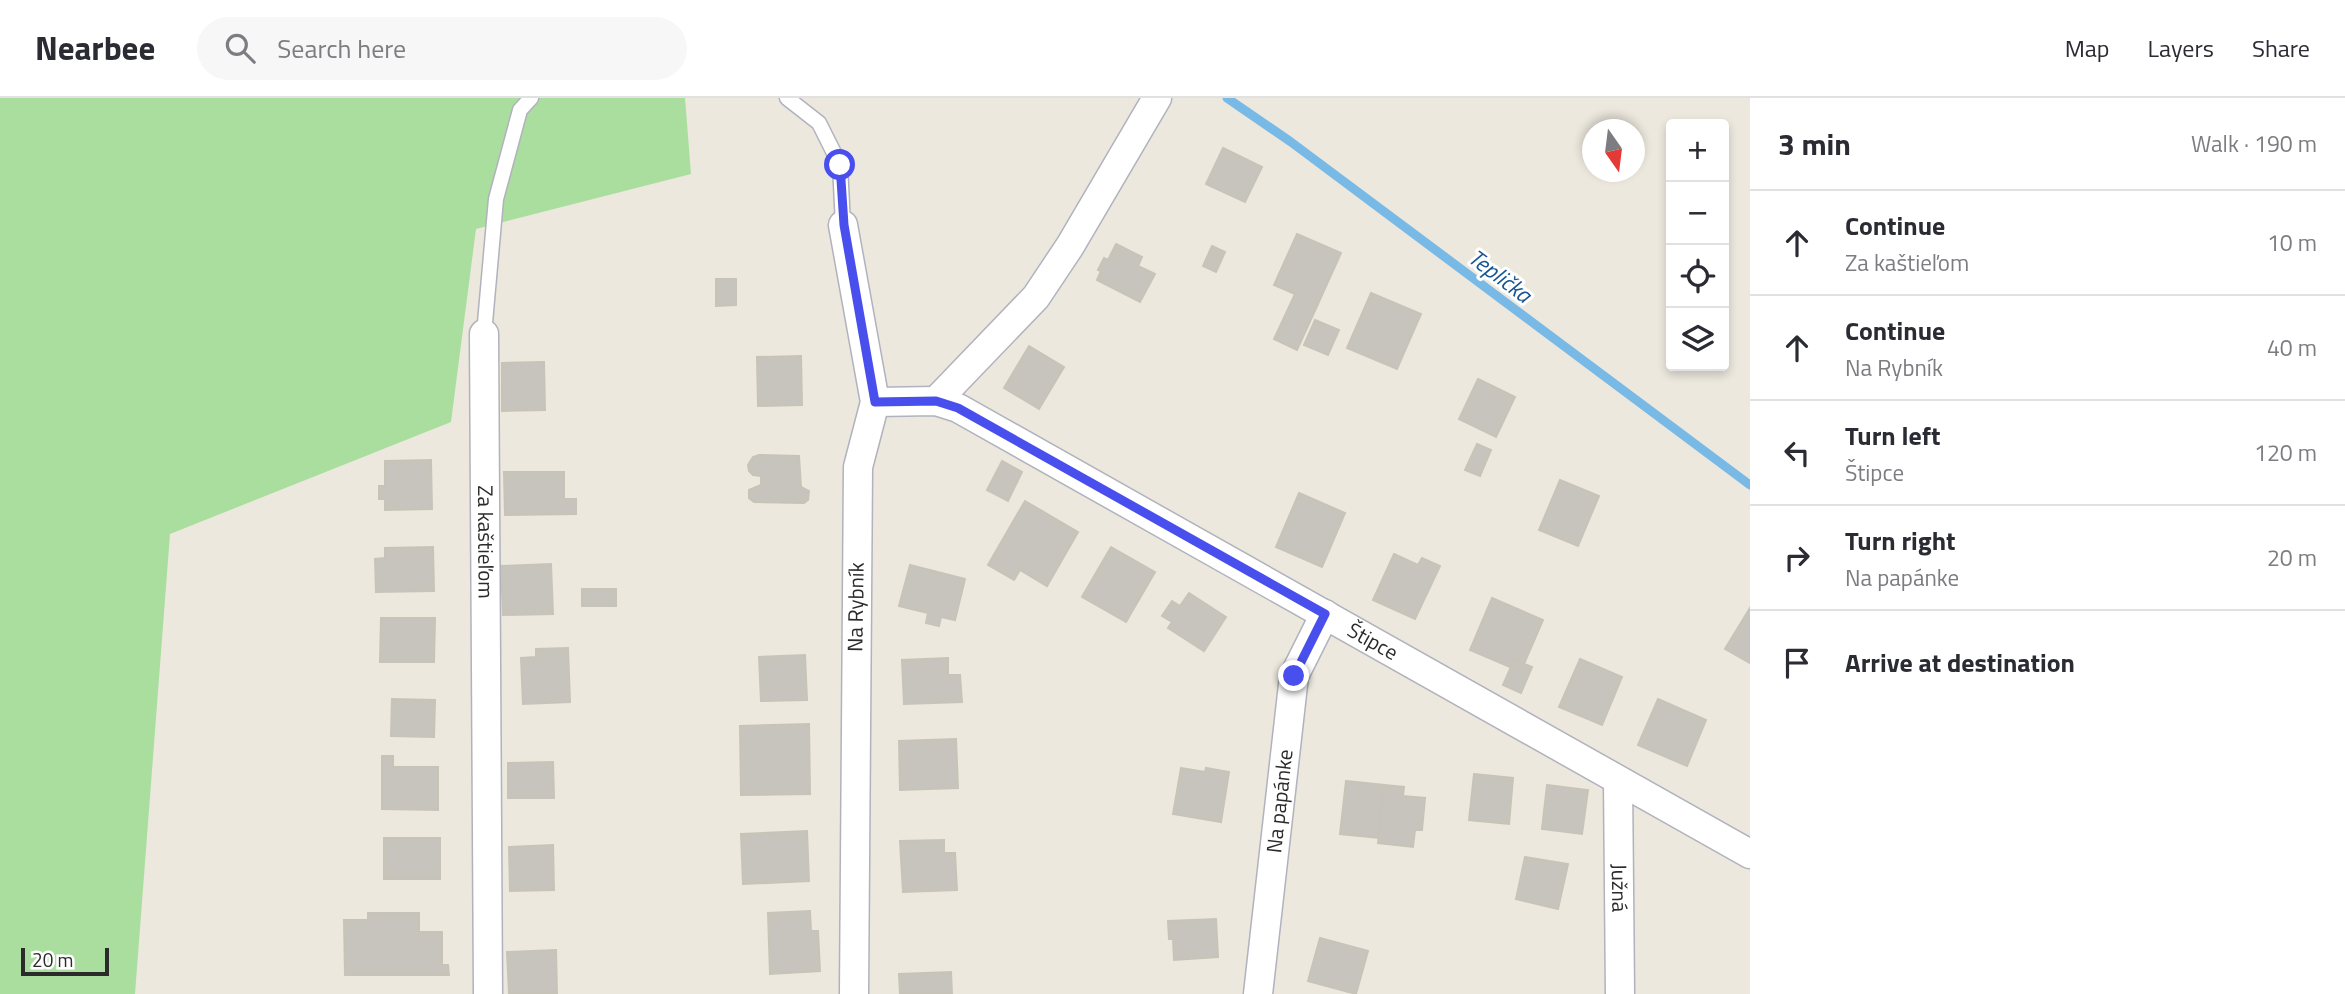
<!DOCTYPE html>
<meta charset="utf-8">
<style>
:root{--surface:#fff;--page:#f7f7f7;--text:#2b2b33;--muted:#7c7c81;--line:#e1e1e2}
body{margin:0;font-family:"Titillium Web",sans-serif;background:var(--page);color:var(--text)}
.controls{position:absolute;right:21px;top:21px;display:grid;overflow:hidden;border-radius:7px;box-shadow:0 4px 10px #0003}
.controls button{width:63px;height:63px;display:grid;place-items:center;padding:0;border:0;border-bottom:2px solid var(--line);background:var(--surface);color:var(--text);font:35px sans-serif}
.compass{position:absolute;left:1582px;top:21px;width:63px;height:63px;border-radius:50%;background:var(--surface);box-shadow:0 4px 10px #0003;rotate:166deg}
.scale{position:absolute;left:21px;bottom:18px;width:88px;box-sizing:border-box;padding-left:7px;border:4px solid #2b2b2b;border-top:0;font-size:19px;line-height:24px;white-space:nowrap;color:#2b2b2b;-webkit-text-stroke:5px #fff;paint-order:stroke}
.stop{position:absolute;width:21px;height:21px;margin:-16px;border:5px solid #494fed;border-radius:50%;background:#fff}
.stop.end{background:#494fed;border-color:#fff;box-shadow:0 2px 7px #0008}
.list{margin:0;padding:0;list-style:none}
h2{display:flex;justify-content:space-between;align-items:center;height:91px;margin:0;padding:0 28px;font-size:30px}
h2 small{font-size:23px;font-weight:400;color:var(--muted)}
.list li{display:grid;grid-template-columns:46px 1fr auto;gap:21px;align-items:center;box-sizing:border-box;height:105px;padding:0 28px;border-top:2px solid var(--line)}
.list b{display:block;font-size:26px;white-space:nowrap}
.list p{margin:0;font-size:23px;white-space:nowrap;color:var(--muted)}
.list em{font-size:23px;font-style:normal;color:var(--muted)}
.icon{flex:none;width:38px;height:38px;fill:none;stroke:currentColor;stroke-width:2;stroke-linecap:round;stroke-linejoin:round}
.map{position:relative;flex:none;width:1750px;height:896px;overflow:hidden}
header{display:flex;align-items:center;gap:42px;box-sizing:border-box;height:98px;padding:0 35px;background:var(--surface);border-bottom:2px solid var(--line)}
header strong{font-size:33px}
nav{display:flex;gap:38px;margin-inline-start:auto;font-size:24px}
.search{width:490px;height:63px;background:var(--page);display:flex;align-items:center;gap:18px;box-sizing:border-box;padding:0 24px;border-radius:38px;color:var(--muted);font-size:26px}
main{display:flex}
aside{flex:1;background:var(--surface)}
.map>svg:first-child{display:block}
.green{fill:#aade9e}
.lines{fill:none;stroke-linecap:round;stroke-linejoin:round}
.stream{stroke:#78b9e6;stroke-width:9}
.building{fill:#c7c4bd;stroke:#c7c4b7;stroke-width:2}
.lane-casing{stroke:#b1b2bd;stroke-width:17}
.street-casing{stroke:#b1b2bd;stroke-width:31}
.lane{stroke:#fff;stroke-width:14}
.street{stroke:#fff;stroke-width:28}
.route{stroke:#494fed;stroke-width:9}
.labels{text-anchor:middle;stroke-width:6;stroke-linejoin:round;paint-order:stroke}
.street-label{font-size:21px;fill:#2b2b2b;stroke:#fff}
.water-label{font-size:23px;font-style:italic;fill:#175693;stroke:#fff}
</style>
<header>
<strong>Nearbee</strong>
<div class="search"><svg class="icon" aria-label="search" viewBox="0 0 24 24"><circle cx="10" cy="10" r="6"/><path d="M15 15l6 6"/></svg>Search here</div>
<nav><a>Map</a><a>Layers</a><a>Share</a></nav>
</header>
<main>
<div class="map">
<svg width="1750" height="896" viewBox="0 0 1750 896">
<rect width="100%" height="100%" fill="#ece8de"/>
<path class="green" d="M0,0H685L691,76L476,131L451,324L170,436L135,896H0Z"/>
<g class="lines">
<path class="stream" d="M1227,0L1291,44L1750,387"/>
</g>
<g class="building">
<path d="M1223,50L1262,69L1245,104L1206,86Z"/>
<path d="M1297,136L1341,155L1318,206L1274,187Z"/>
<path d="M1116,146L1142,159L1138,168L1155,176L1140,204L1097,182L1101,173L1098,172L1104,160L1108,162Z"/>
<path d="M1212,148L1225,154L1216,174L1203,168Z"/>
<path d="M716,181H736V207L716,208Z"/>
<path d="M1371,195L1421,216L1397,271L1347,250Z"/>
<path d="M1295,196L1318,206L1297,252L1274,241Z"/>
<path d="M1315,222L1339,232L1328,257L1304,247Z"/>
<path d="M1029,248L1064,269L1039,311L1004,290Z"/>
<path d="M801,258L802,307L758,308L757,259Z"/>
<path d="M544,264L545,312L502,313V265Z"/>
<path d="M1478,281L1515,299L1496,339L1459,321Z"/>
<path d="M1477,346L1491,352L1480,378L1465,372Z"/>
<path d="M759,357L799,358L801,389L809,393L808,402L804,405L754,404L749,400V392L761,387V378L753,377L749,373L748,367L753,359Z"/>
<path d="M431,362L432,411L385,412V401H379V388H385V363Z"/>
<path d="M1002,363L1022,374L1008,403L987,392Z"/>
<path d="M504,374H564V401H576V416L505,417Z"/>
<path d="M1560,382L1599,398L1578,448L1539,432Z"/>
<path d="M1299,395L1345,415L1322,469L1276,449Z"/>
<path d="M1025,403L1078,434L1047,488L1020,472L1014,482L988,467Z"/>
<path d="M433,449L434,493L376,494L375,461L385,460V450Z"/>
<path d="M1111,449L1155,474L1126,524L1082,499Z"/>
<path d="M1394,456L1418,467L1422,460L1440,468L1415,521L1373,502Z"/>
<path d="M551,466L553,516L503,517L501,468Z"/>
<path d="M910,467L965,481L955,522L941,519L939,528L926,525L928,515L899,508Z"/>
<rect x="582" y="491" width="34" height="17"/>
<path d="M1189,495L1226,519L1204,553L1168,530L1172,524L1162,518L1172,503L1180,508Z"/>
<path d="M1492,500L1543,522L1524,566L1514,562L1510,569L1470,552Z"/>
<path d="M1750,510V565L1725,551Z"/>
<path d="M381,520H435L434,564H380Z"/>
<path d="M568,550L570,604L523,606L521,560L536,559V551Z"/>
<path d="M805,557L807,602L761,603L759,559Z"/>
<path d="M948,560V577H960L962,604L904,606L902,562Z"/>
<path d="M1580,561L1622,579L1602,627L1559,609Z"/>
<path d="M1514,562L1532,569L1521,595L1503,587Z"/>
<path d="M392,601L435,602L434,639L391,638Z"/>
<path d="M1658,601L1706,622L1687,668L1638,647Z"/>
<path d="M809,626L810,696L741,697L740,628Z"/>
<path d="M956,641L958,690L900,692L899,643Z"/>
<path d="M382,658H393V669H438V712L382,711Z"/>
<path d="M553,664L554,700H508V665Z"/>
<path d="M1181,670L1205,674L1206,670L1229,674L1221,724L1173,716Z"/>
<path d="M1474,676L1513,680L1509,726L1469,722Z"/>
<path d="M1346,683L1384,687L1379,740L1340,736Z"/>
<path d="M1384,687L1404,689L1403,698L1425,700L1422,732H1415L1413,749L1378,745Z"/>
<path d="M1547,687L1588,692L1582,736L1542,731Z"/>
<path d="M807,733L809,783L743,786L741,736Z"/>
<rect x="384" y="740" width="56" height="41"/>
<path d="M944,742V755H955L957,792L903,794L900,743Z"/>
<path d="M553,747L554,792L510,793L509,749Z"/>
<path d="M1525,759L1568,766L1558,811L1516,801Z"/>
<path d="M810,813L811,833H818L820,873L770,876L768,815Z"/>
<path d="M368,815H419V834H442V867H448L449,877H345L344,822H368Z"/>
<path d="M1216,821L1218,859L1174,862L1173,841H1169L1168,823Z"/>
<path d="M1320,840L1368,853L1356,896L1308,883Z"/>
<path d="M556,852L557,896H509L507,854Z"/>
<path d="M951,874L952,896H900L899,876Z"/>
</g>
<g class="lines">
<g class="lane-casing">
<g id="lane">
<path d="M787,0L819,25L840,67L843,127"/>
<path d="M484,236L496,101L520,12L531,0"/>
</g>
</g>
<g class="street-casing">
<g id="street">
<path d="M843,127L875,304L858,369L854,896"/>
<path id="s1" d="M484,236L488,896"/>
<path d="M936,303L1036,199L1070,148L1157,0"/>
<path id="s2" d="M875,304L936,303L958,310L1750,756"/>
<path id="s3" d="M1618,683L1620,896"/>
<path id="s4" d="M1258,896L1294,578L1325,516"/>
</g>
</g>
<use href="#lane" class="lane"/>
<use href="#street" class="street"/>
</g>
<g class="lines">
<path class="route" d="M840,67L844,127L875,304L936,303L958,310L1325,516L1294,578"/>
</g>
<g class="labels">
<g class="street-label">
<text dy="7" stroke="none"><textPath href="#s1" startOffset="208">Za kaštieľom</textPath></text>
<text transform="translate(856 509) rotate(-89)" y="7">Na Rybník</text>
<text dy="7" stroke="none"><textPath href="#s2" startOffset="560">Štipce</textPath></text>
<text dy="7" stroke="none"><textPath href="#s4" startOffset="194">Na papánke</textPath></text>
<text dy="7" stroke="none"><textPath href="#s3" startOffset="107">Južná</textPath></text>
</g>
<g class="water-label">
<text transform="translate(1500 178) rotate(37)" y="8">Teplička</text>
</g>
</g>
</svg>
<div class="controls">
<button>+</button>
<button>−</button>
<button><svg class="icon" aria-label="locate" viewBox="0 0 24 24"><circle cx="12" cy="12" r="6"/><path d="M12 2v4M12 18v4M2 12h4M18 12h4"/></svg></button>
<button><svg class="icon" aria-label="layers" viewBox="0 0 24 24"><path d="M12 4l9 5-9 5-9-5zM3 14l9 5 9-5"/></svg></button>
</div>
<svg class="compass" viewBox="-18 -18 36 36"><path d="M0-13l5 13h-10z" fill="#e53935"/><path d="M0 13l5-13h-10z" fill="#7c7c81"/></svg>
<div class="scale">20 m</div>
<div class="stop" style="left:840px;top:67px"></div>
<div class="stop end" style="left:1294px;top:578px"></div>
</div>
<aside>
<h2>3 min<small>Walk · 190 m</small></h2>
<ul class="list">
<li><svg class="icon" aria-label="ahead" viewBox="0 0 24 24"><path d="M12 20V5M6 11l6-6 6 6"/></svg><div><b>Continue</b><p>Za kaštieľom</p></div><em>10 m</em></li>
<li><svg class="icon" aria-label="ahead" viewBox="0 0 24 24"><path d="M12 20V5M6 11l6-6 6 6"/></svg><div><b>Continue</b><p>Na Rybník</p></div><em>40 m</em></li>
<li><svg class="icon" aria-label="left" viewBox="0 0 24 24"><path d="M17 20v-9H6M10 6l-5 5 5 5"/></svg><div><b>Turn left</b><p>Štipce</p></div><em>120 m</em></li>
<li><svg class="icon" aria-label="right" viewBox="0 0 24 24"><path d="M7 20v-9h11M14 6l5 5-5 5"/></svg><div><b>Turn right</b><p>Na papánke</p></div><em>20 m</em></li>
<li><svg class="icon" aria-label="arrive" viewBox="0 0 24 24"><path d="M6 21V4h12l-3 4 3 4H6"/></svg><div><b>Arrive at destination</b></div></li>
</ul>
</aside>
</main>
